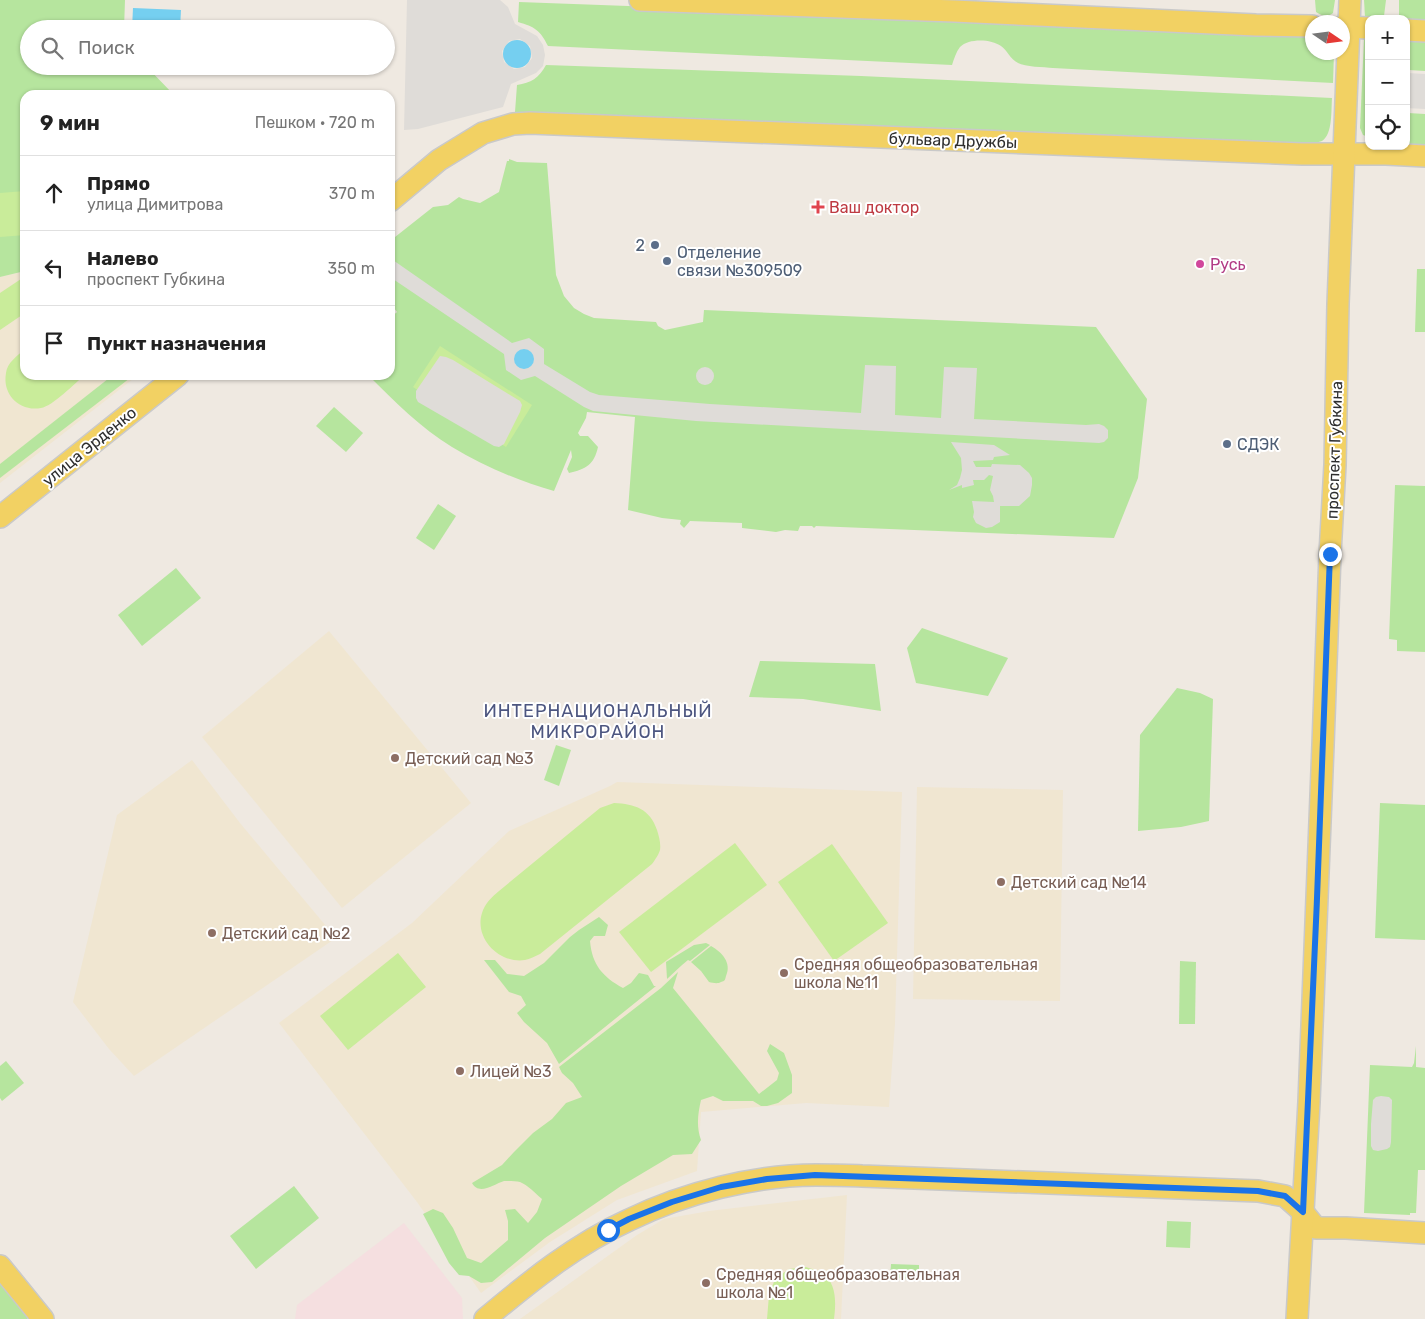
<!DOCTYPE html>
<html lang="ru">
<meta charset="utf-8">
<style>
:root{--surface:#fff;--page:#f2f2f2;--text:#222;--muted:#767676;--line:#e0e0e0}
body{margin:0;font-family:Rubik,sans-serif;background:var(--page);color:var(--text)}
.controls{position:absolute;right:15px;top:15px;display:grid;overflow:hidden;border-radius:10px;box-shadow:0 1px 4px #0004}
.controls button{width:45px;height:45px;display:grid;place-items:center;padding:0;border:0;border-bottom:1px solid var(--line);background:var(--surface);color:var(--text);font:25px sans-serif}
.compass{position:absolute;left:1305px;top:15px;width:45px;height:45px;border-radius:50%;background:var(--surface);box-shadow:0 1px 4px #0004;rotate:103deg}
.stop{position:absolute;width:15px;height:15px;margin:-11px;border:4px solid #1a73e8;border-radius:50%;background:#fff}
.stop.end{background:#1a73e8;border-color:#fff;box-shadow:0 1px 5px #0008}
.list{margin:0;padding:0;list-style:none}
h2{display:flex;justify-content:space-between;align-items:center;height:65px;margin:0;padding:0 20px;font-size:21px}
h2 small{font-size:16px;font-weight:400;color:var(--muted)}
.list li{display:grid;grid-template-columns:32px 1fr auto;gap:15px;align-items:center;box-sizing:border-box;height:75px;padding:0 20px;border-top:1px solid var(--line)}
.list b{display:block;font-size:19px;white-space:nowrap}
.list p{margin:0;font-size:16px;white-space:nowrap;color:var(--muted)}
.list em{font-size:16px;font-style:normal;color:var(--muted)}
.icon{flex:none;width:28px;height:28px;fill:none;stroke:currentColor;stroke-width:2;stroke-linecap:round;stroke-linejoin:round}
.map{position:relative;flex:none;width:1425px;height:1319px;overflow:hidden}
.search{position:absolute;background:var(--surface);box-shadow:0 1px 4px #0004;left:20px;top:20px;width:375px;height:55px;display:flex;align-items:center;gap:12px;box-sizing:border-box;padding:0 18px;border-radius:28px;color:var(--muted);font-size:19px}
.panel{position:absolute;background:var(--surface);box-shadow:0 1px 4px #0004;left:20px;top:90px;width:375px;height:290px;border-radius:15px}
.map>svg:first-child{display:block}
.education{fill:#f0e6d1}
.medical{fill:#f5dfe0}
.green{fill:#b6e59e}
.pitch{fill:#c9ec9a}
.plaza{fill:#dfdcd8;fill-rule:evenodd}
.water{fill:#75cff0}
.lines{fill:none;stroke-linecap:round;stroke-linejoin:round}
.major-casing{stroke:#c9c9c9;stroke-width:24}
.major{stroke:#f2d163;stroke-width:21}
.route{stroke:#1a73e8;stroke-width:6}
.health-dot{fill:#e0444e;stroke:#fff;stroke-width:2}
.service-dot{fill:#5c6f8a;stroke:#fff;stroke-width:2}
.hotel-dot{fill:#d1479c;stroke:#fff;stroke-width:2}
.education-dot{fill:#8d6e63;stroke:#fff;stroke-width:2}
.labels{text-anchor:middle;stroke-width:4;stroke-linejoin:round;paint-order:stroke}
.street-label{font-size:16px;fill:#2e2e2e;stroke:#fff}
.health-label{font-size:16px;fill:#be3a42;stroke:#fff;text-anchor:start}
.service-label{font-size:16px;fill:#4e5e75;stroke:#fff;text-anchor:start}
.hotel-label{font-size:16px;fill:#b23c85;stroke:#fff;text-anchor:start}
.education-label{font-size:16px;fill:#785e54;stroke:#fff;text-anchor:start}
.neighbourhood-label{font-size:18px;letter-spacing:1px;fill:#4d5680;stroke:#fff}
</style>
<div class="map">
<svg width="1425" height="1319" viewBox="0 0 1425 1319">
<rect width="100%" height="100%" fill="#efe9e1"/>
<g class="education">
<path d="M25,271V375H138L0,483V277Z"/>
<path d="M329,631L471,803L342,908L202,737Z"/>
<path d="M192,760L240,823L336,938L134,1076L109,1049L73,1002L117,815Z"/>
<path d="M617,782L902,792L895,1023L889,1107L806,1103L701,1112L697,1171L617,1200L550,1242L481,1293L417,1202L279,1023L412,923L509,831L610,786Z"/>
<path d="M917,787L1063,790L1060,1001L913,999Z"/>
<path d="M847,1195L841,1319H520L637,1235L664,1219L709,1211Z"/>
</g>
<path class="medical" d="M404,1223L462,1298L463,1319H295L297,1305Z"/>
<g class="green">
<path d="M0,0H125L124,29H29V66H146L174,95H25V271L0,277Z"/>
<path d="M1315,0H1335L1333,13C1327,18 1322,16 1316,12Z"/>
<path d="M1364,0H1386L1384,16L1382,19L1367,20L1365,17Z"/>
<path d="M1399,0H1425V24L1406,23V19H1401L1399,16Z"/>
<path d="M519,2L845,14L1312,33V52L1334,53L1333,83L1053,68C1044,67 1025,67 1018,63C1010,59 1007,50 1001,46C991,39 969,38 960,47C956,52 954,59 952,65L548,46C540,30 535,27 518,22Z"/>
<path d="M1369,37V137L1363,135L1360,128L1364,39Z"/>
<path d="M1410,38L1425,39V71L1409,70Z"/>
<path d="M546,65L861,76L1332,98C1331,109 1333,134 1322,141C1315,144 1305,143 1297,143L515,112L517,85C531,83 539,78 546,65Z"/>
<path d="M1408,113L1425,114V148L1406,147Z"/>
<path d="M509,159L517,162L547,163L556,275L564,296L574,308L584,314L594,318L656,322L658,326L665,330L703,322L704,310L1096,327L1147,399L1138,478L1114,538L816,526L814,528L812,526H800L798,531L785,530L776,532L742,528V523L690,521L684,528L680,524L681,520L662,518L628,510L635,417L587,412L586,418L578,433L580,436H588L598,447C594,465 586,469 569,473L567,469L572,457L571,450L554,491C519,481 483,466 452,447C421,428 394,401 368,375H390V318L397,312L390,303V241L433,207L448,205L459,197L463,199L480,203L499,192L507,161H509Z"/>
<path d="M1417,269H1425V332H1415Z"/>
<path d="M113,375H134L0,478V464Z"/>
<path d="M334,407L363,433L346,452L316,426Z"/>
<path d="M1395,485L1425,486V652L1397,651V640L1389,639Z"/>
<path d="M438,504L456,516L434,550L416,538Z"/>
<path d="M176,568L201,598L142,646L118,615Z"/>
<path d="M922,628L1008,658L988,696L916,683L907,648Z"/>
<path d="M760,661L875,664L881,711L803,699L749,697Z"/>
<path d="M1177,688L1200,693L1213,699L1209,821L1181,827L1138,831L1140,735Z"/>
<path d="M556,745L571,750L559,786L544,780Z"/>
<path d="M1380,803L1425,805V940L1375,938Z"/>
<path d="M599,917L608,925L605,936H594L590,941C592,965 603,977 623,988L631,983L639,973L648,975L654,986H656L559,1064L547,1043L524,1022L517,1013L526,1005L521,996L509,992L484,960H495L507,974L524,976L544,963L570,937L579,930Z"/>
<path d="M706,943L710,945L690,961L688,960C680,966 674,973 667,979L666,962L694,945Z"/>
<path d="M711,946C722,952 732,963 726,976C725,980 725,981 721,982C718,984 713,983 709,982L701,971L691,962Z"/>
<path d="M1180,961L1196,962L1195,1024H1179Z"/>
<path d="M678,972L673,988L759,1094L777,1080L779,1073L767,1051L770,1044L784,1053L792,1075V1093L778,1103L767,1106H761L753,1101H723L713,1096L701,1100C698,1113 696,1126 701,1140L692,1154L673,1155L621,1186L545,1238L492,1282L481,1283L469,1276L459,1275L449,1263L423,1214L433,1209L443,1213L453,1228L467,1258L481,1263L508,1240V1221L505,1210L515,1209L528,1223L537,1212L542,1199C536,1194 528,1185 520,1182C516,1181 508,1181 504,1181C494,1184 479,1196 472,1183L502,1165L514,1152L533,1133L552,1119L566,1103L582,1097L573,1083L562,1073L559,1067L661,988Z"/>
<path d="M1416,1046V1067L1425,1068V1170H1418L1416,1213H1410V1215L1364,1213L1370,1065L1412,1067L1414,1063Z"/>
<path d="M6,1061L24,1083L2,1101L0,1098V1066Z"/>
<path d="M294,1186L319,1218L256,1269L230,1236Z"/>
<path d="M1167,1221L1191,1222L1190,1248L1166,1247Z"/>
<path d="M891,1264L919,1265V1279L890,1278Z"/>
<path d="M0,1277L27,1311V1319H0Z"/>
</g>
<g class="pitch">
<path d="M25,191V235L0,237V193Z"/>
<path d="M24,277L25,279V313L0,330V293Z"/>
<path d="M440,346L532,405L506,447L413,387Z"/>
<path d="M25,349V375H85C75,383 53,406 41,408C20,412 2,395 6,373C7,363 17,356 25,349Z"/>
<path d="M614,803C635,804 650,809 657,830C659,836 661,844 660,850C659,854 655,860 652,864L540,954C535,956 530,959 525,960C499,964 474,938 482,913C485,903 492,897 499,891L600,808Z"/>
<path d="M735,843L767,885L651,972L619,932Z"/>
<path d="M832,844L888,923L834,961L778,882Z"/>
<path d="M398,953L426,987L348,1050L320,1016Z"/>
<path d="M806,1267C811,1269 818,1270 822,1273C837,1283 836,1303 834,1319H767L769,1295L775,1279L789,1269Z"/>
</g>
<g class="plaza">
<path d="M407,0H500L508,7L515,24L537,36L543,45L545,55L543,66L536,73L511,84L503,107L418,129L404,130ZM520,39L530,46L532,58L525,67L514,69L504,62L502,51L509,41Z"/>
<path d="M1407,73L1425,74V109L1406,108Z"/>
<path d="M390,258L512,343L529,338L544,349V364L590,392L599,395L710,404L861,413L865,365L896,366L895,415L941,418L944,367L977,368L974,419L1086,425L1099,424L1104,426L1108,430V438L1104,442L1099,443L696,421L593,411L584,407L535,376L521,380L506,370L504,354L390,277Z"/>
<path d="M440,356L446,357L453,360L520,401L522,405L520,412L504,444L499,447L494,446L418,402L416,398V391Z"/>
<circle cx="705" cy="376" r="9"/>
<path d="M951,442L994,445L1010,455L994,457L993,460L973,461L976,467H991L992,464L1020,465L1029,473L1032,478V485L1030,496L1019,506H1000V522L992,527L986,528L976,523L973,517L974,512L972,501L994,502L993,496L990,490L993,476L989,475L984,480H973L974,485L962,488V485L949,490L957,485L960,478L962,470L961,458Z"/>
<path d="M1381,1096L1389,1097L1392,1100L1391,1142L1390,1147L1387,1149L1378,1151L1373,1150L1371,1146V1124L1373,1100L1376,1097Z"/>
</g>
<g class="water">
<path d="M133,8L181,10L180,29H132Z"/>
<circle cx="517" cy="54" r="14"/>
<circle cx="524" cy="359" r="10"/>
</g>
<g class="lines">
<g class="major-casing">
<g id="major">
<path d="M640,0L954,11L1256,25L1312,26"/>
<path d="M1342,27L1369,28"/>
<path d="M1406,30L1425,31"/>
<path d="M390,201L439,160L483,133L513,124L530,123L1302,154H1386L1425,156"/>
<path d="M0,517L178,375"/>
<path d="M0,1266L43,1319"/>
<path d="M485,1319C529,1282 576,1244 629,1220C684,1193 755,1175 816,1175C831,1175 847,1175 862,1176L1258,1191L1285,1196L1303,1212L1316,1228H1346L1425,1233"/>
<path d="M1297,1319L1309,1102L1323,745L1330,554L1335,465L1338,304L1350,0"/>
</g>
</g>
<use href="#major" class="major"/>
</g>
<g class="lines">
<path class="route" d="M608,1230L629,1219L672,1202L721,1187L767,1179L815,1175L1258,1191L1285,1196L1303,1212C1314,993 1322,773 1330,554"/>
</g>
<path class="health-dot" d="M815.5 199.5h5v5h5v5h-5v5h-5v-5h-5v-5h5z"/>
<g class="service-dot">
<circle cx="655" cy="245" r="5"/>
<circle cx="667" cy="261" r="5"/>
<circle cx="1227" cy="444" r="5"/>
</g>
<circle class="hotel-dot" cx="1200" cy="264" r="5"/>
<g class="education-dot">
<circle cx="395" cy="758" r="5"/>
<circle cx="1001" cy="882" r="5"/>
<circle cx="212" cy="933" r="5"/>
<circle cx="784" cy="973" r="5"/>
<circle cx="460" cy="1071" r="5"/>
<circle cx="706" cy="1283" r="5"/>
</g>
<g class="labels">
<g class="street-label">
<text transform="translate(953 140) rotate(2)" y="6">бульвар Дружбы</text>
<text transform="translate(89 446) rotate(-39)" y="6">улица Эрденко</text>
<text transform="translate(1334 450) rotate(-88)" y="6">проспект Губкина</text>
</g>
<g class="health-label">
<text x="829" y="213">Ваш доктор</text>
</g>
<g class="service-label">
<text x="645" y="251" text-anchor="end">2</text>
<text x="677" y="258">Отделение<tspan x="677" dy="18">связи №309509</tspan></text>
<text x="1237" y="450">СДЭК</text>
</g>
<g class="hotel-label">
<text x="1210" y="270">Русь</text>
</g>
<g class="education-label">
<text x="405" y="764">Детский сад №3</text>
<text x="1011" y="888">Детский сад №14</text>
<text x="222" y="939">Детский сад №2</text>
<text x="794" y="970">Cредняя общеобразовательная<tspan x="794" dy="18">школа №11</tspan></text>
<text x="470" y="1077">Лицей №3</text>
<text x="716" y="1280">Средняя общеобразовательная<tspan x="716" dy="18">школа №1</tspan></text>
</g>
<g class="neighbourhood-label">
<text x="598" y="717">ИНТЕРНАЦИОНАЛЬНЫЙ<tspan x="598" dy="21">МИКРОРАЙОН</tspan></text>
</g>
</g>
</svg>
<div class="controls">
<button>+</button>
<button>−</button>
<button><svg class="icon" aria-label="locate" viewBox="0 0 24 24"><circle cx="12" cy="12" r="6"/><path d="M12 2v4M12 18v4M2 12h4M18 12h4"/></svg></button>
</div>
<svg class="compass" viewBox="-18 -18 36 36"><path d="M0-13l5 13h-10z" fill="#e53935"/><path d="M0 13l5-13h-10z" fill="#767676"/></svg>
<div class="stop" style="left:608px;top:1230px"></div>
<div class="stop end" style="left:1330px;top:554px"></div>
<div class="search"><svg class="icon" aria-label="search" viewBox="0 0 24 24"><circle cx="10" cy="10" r="6"/><path d="M15 15l6 6"/></svg>Поиск</div>
<section class="panel">
<h2>9 мин<small>Пешком · 720 m</small></h2>
<ul class="list">
<li><svg class="icon" aria-label="ahead" viewBox="0 0 24 24"><path d="M12 20V5M6 11l6-6 6 6"/></svg><div><b>Прямо</b><p>улица Димитрова</p></div><em>370 m</em></li>
<li><svg class="icon" aria-label="left" viewBox="0 0 24 24"><path d="M17 20v-9H6M10 6l-5 5 5 5"/></svg><div><b>Налево</b><p>проспект Губкина</p></div><em>350 m</em></li>
<li><svg class="icon" aria-label="arrive" viewBox="0 0 24 24"><path d="M6 21V4h12l-3 4 3 4H6"/></svg><div><b>Пункт назначения</b></div></li>
</ul>
</section>
</div>
